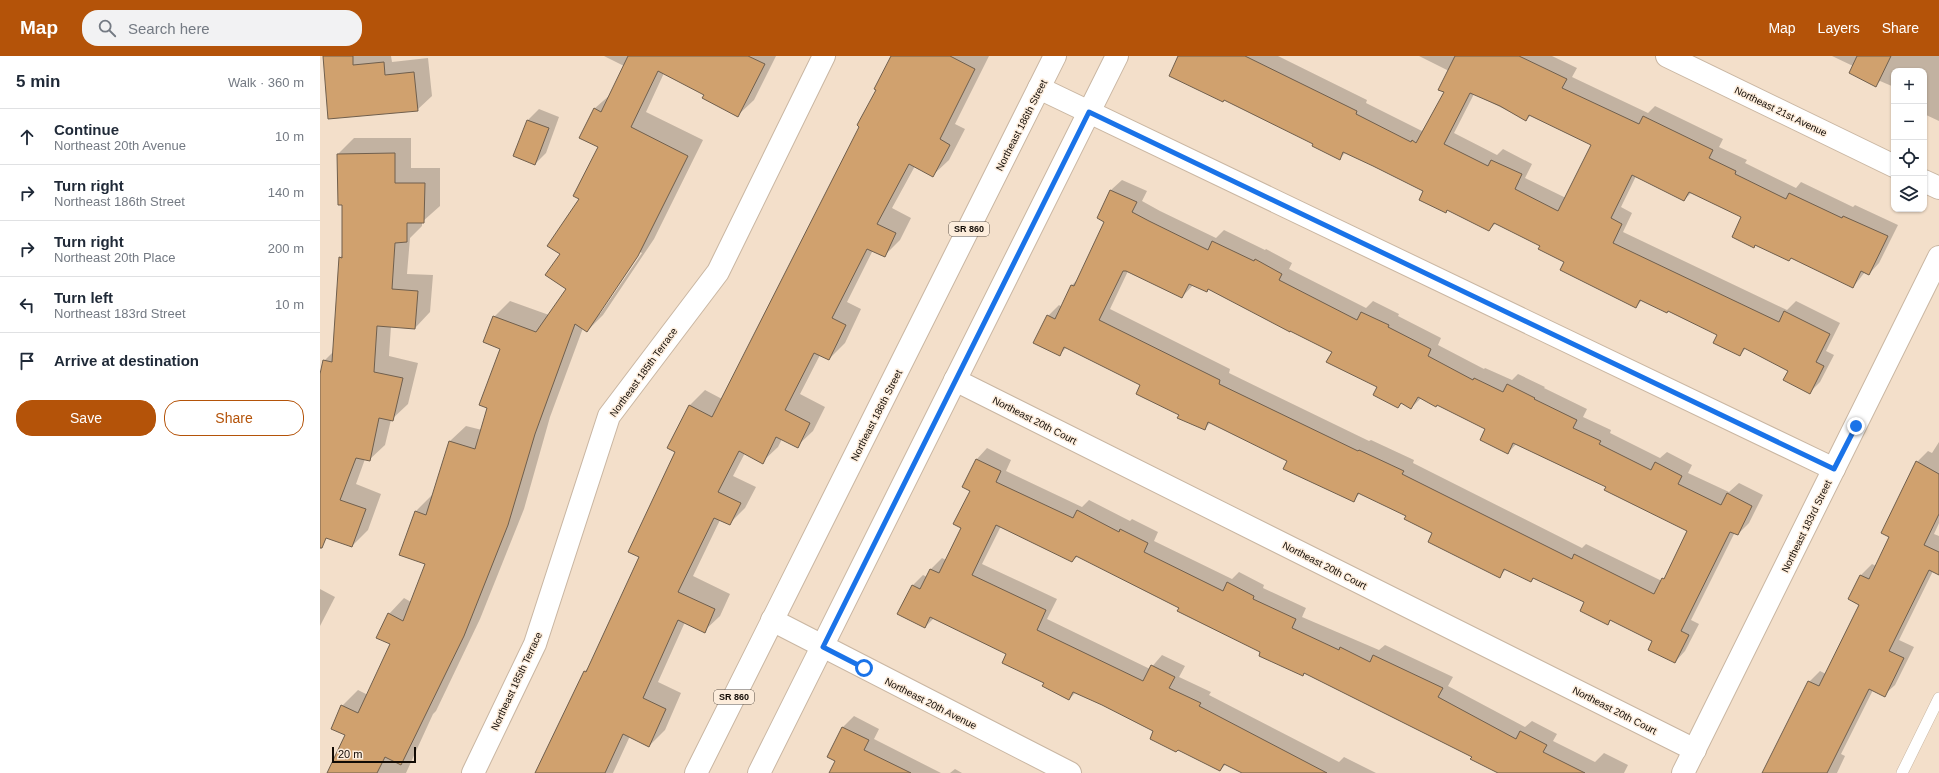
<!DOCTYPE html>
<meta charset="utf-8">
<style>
:root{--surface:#fff;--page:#f2f2f3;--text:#1f2937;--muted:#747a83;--line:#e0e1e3;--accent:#b45309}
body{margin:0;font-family:Arial,sans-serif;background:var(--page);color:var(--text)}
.controls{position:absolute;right:12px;top:12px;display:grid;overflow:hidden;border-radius:8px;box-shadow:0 1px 3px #0004}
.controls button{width:36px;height:36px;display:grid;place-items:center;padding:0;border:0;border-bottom:1px solid var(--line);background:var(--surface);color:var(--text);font:20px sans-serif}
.scale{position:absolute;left:12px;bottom:10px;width:84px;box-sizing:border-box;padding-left:4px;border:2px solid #120b05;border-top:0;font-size:11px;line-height:14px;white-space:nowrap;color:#120b05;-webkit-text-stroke:3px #fdeddc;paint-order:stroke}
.stop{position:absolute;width:12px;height:12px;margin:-9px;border:3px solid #1a73e8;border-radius:50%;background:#fff}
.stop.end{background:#1a73e8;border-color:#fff;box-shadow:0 1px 4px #0008}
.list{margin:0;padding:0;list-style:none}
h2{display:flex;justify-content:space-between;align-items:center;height:52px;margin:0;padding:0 16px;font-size:17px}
h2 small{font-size:13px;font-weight:400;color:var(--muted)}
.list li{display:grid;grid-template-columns:26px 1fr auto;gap:12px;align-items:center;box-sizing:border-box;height:56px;padding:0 16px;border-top:1px solid var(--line)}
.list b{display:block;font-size:15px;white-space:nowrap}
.list p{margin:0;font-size:13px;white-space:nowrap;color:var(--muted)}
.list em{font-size:13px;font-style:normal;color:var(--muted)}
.actions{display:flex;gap:8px;padding:12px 16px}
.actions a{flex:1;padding:9px 0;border:1px solid var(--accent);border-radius:16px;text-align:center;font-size:14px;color:var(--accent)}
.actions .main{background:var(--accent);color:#fff}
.icon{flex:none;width:22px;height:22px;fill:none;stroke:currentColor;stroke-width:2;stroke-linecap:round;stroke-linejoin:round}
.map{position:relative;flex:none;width:1619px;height:717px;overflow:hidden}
header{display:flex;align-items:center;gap:24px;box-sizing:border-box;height:56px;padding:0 20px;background:var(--accent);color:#fff}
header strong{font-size:19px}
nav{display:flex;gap:22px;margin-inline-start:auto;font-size:14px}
.search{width:280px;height:36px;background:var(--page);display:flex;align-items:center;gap:10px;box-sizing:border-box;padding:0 14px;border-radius:16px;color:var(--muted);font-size:15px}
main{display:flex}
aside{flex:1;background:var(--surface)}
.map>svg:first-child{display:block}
.shadow{fill:#0003;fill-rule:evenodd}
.building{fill:#d0a16e;stroke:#705f4d;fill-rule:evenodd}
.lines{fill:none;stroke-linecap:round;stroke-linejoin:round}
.service-casing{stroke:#c9b6a2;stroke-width:12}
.minor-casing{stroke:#c9b6a2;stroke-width:24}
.primary-casing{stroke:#c9b6a2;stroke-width:24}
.service{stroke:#fff;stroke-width:11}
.minor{stroke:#fff;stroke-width:22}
.primary{stroke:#fff;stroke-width:22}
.route{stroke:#1a73e8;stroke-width:5}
.labels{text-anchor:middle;stroke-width:3;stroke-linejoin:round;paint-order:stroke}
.shield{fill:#fdeddc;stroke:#584f46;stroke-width:1}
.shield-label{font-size:9px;font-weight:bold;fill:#120b05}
.street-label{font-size:10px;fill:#120b05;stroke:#fdeddc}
</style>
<header>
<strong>Map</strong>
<div class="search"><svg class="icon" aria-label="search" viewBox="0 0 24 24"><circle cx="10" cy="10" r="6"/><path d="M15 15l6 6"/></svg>Search here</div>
<nav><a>Map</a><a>Layers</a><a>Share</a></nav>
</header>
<main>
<aside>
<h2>5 min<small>Walk · 360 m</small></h2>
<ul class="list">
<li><svg class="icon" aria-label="ahead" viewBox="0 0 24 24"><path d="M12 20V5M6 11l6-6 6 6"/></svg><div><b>Continue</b><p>Northeast 20th Avenue</p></div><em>10 m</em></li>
<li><svg class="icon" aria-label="right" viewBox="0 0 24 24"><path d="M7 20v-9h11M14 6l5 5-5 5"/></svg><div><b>Turn right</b><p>Northeast 186th Street</p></div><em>140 m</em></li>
<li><svg class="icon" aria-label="right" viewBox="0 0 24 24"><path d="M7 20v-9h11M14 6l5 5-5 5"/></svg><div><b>Turn right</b><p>Northeast 20th Place</p></div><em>200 m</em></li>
<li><svg class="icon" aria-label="left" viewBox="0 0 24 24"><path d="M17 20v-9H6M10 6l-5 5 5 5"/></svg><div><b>Turn left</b><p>Northeast 183rd Street</p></div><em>10 m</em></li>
<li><svg class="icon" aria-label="arrive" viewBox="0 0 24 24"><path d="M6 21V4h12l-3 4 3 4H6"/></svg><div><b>Arrive at destination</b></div></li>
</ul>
<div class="actions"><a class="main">Save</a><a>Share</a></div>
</aside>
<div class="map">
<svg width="1619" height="717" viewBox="0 0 1619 717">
<rect width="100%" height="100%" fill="#f3dfca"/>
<g class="shadow">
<path d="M4,0H71L72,6L108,2L112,40L97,54Z"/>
<path d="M284,0H456L434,44L418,59L385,38L344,17L326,56L383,84L334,183L283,259L267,275L263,272L230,361L204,453L160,563L116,655L113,658L86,717H8L26,679L22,650L38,634L48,639L72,588L69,558L84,542L91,546L106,508L80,498L96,455L112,439L113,440L130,385L146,370L162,374L181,292L174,261L190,245L229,259L247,233L241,198L279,91L274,53L291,38L304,10ZM320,196L322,197L280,258H278Z"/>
<path d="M572,0H669L635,68L645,73L629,104L613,119L595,110L572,152L591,162L580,184L564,200L553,194L527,246L541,253L525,287L509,303L500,299L480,338L505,351L493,375L477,390L462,383L458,391L442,406L425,397L413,420L436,431L425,452L409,468L400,464L373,520L410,538L400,560L384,575L365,566L338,626L361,637L345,674L329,690L310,680L293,717H215L264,616L270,610L320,500L356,395L369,350L385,334L402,343L540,70Z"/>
<path d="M859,0H958L1047,44L1046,47L1102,75L1126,36L1129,15L1099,0H1232L1257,12L1252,21L1328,57L1335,50L1403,83L1399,91L1427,104L1425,107L1476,132L1481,126L1533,151L1535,149L1578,169L1559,207L1549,218L1545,216L1533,231L1471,201L1436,188L1434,191L1423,161L1372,136L1364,144L1316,120L1301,151L1312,157L1303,176L1467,254L1476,245L1520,267L1506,295L1514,299L1500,326L1490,336L1470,314L1426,292L1420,299L1398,278L1348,254L1322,244L1316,251L1222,189L1176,167L1169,174L1128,153L1126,156L1105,135L1026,96L1019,103ZM1154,38L1206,64L1211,59L1272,88L1246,142L1205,122L1212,108L1183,93L1177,99L1134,77Z"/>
<path d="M1512,0H1619V65L1604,58V15H1574V31L1560,25L1555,29L1533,10Z"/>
<path d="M219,53L239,61L226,97L215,108L208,64Z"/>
<path d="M34,82H91V112H120V150L102,166V170L90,182L87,218L113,219L110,256L95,272L71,270L69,300L98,307L88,348L71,364L65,389L49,404L45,403L36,428L61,438L48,474L32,490L5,480L0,493V321L4,305L14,295L20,202L23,198V148H19L18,98Z"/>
<path d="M802,124L827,135L822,145L840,155L896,182L904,174L945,194L946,193L972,207L969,213L1046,252L1053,245L1079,258L1078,260L1121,282L1118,289L1164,313L1165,312L1192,324L1198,318L1225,331L1224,332L1267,353L1263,361L1291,374L1290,377L1340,402L1347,396L1372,409L1368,417L1409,436L1419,427L1443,439L1429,467L1418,478L1415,476L1371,564L1379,568L1365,595L1355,606L1334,584L1292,563L1287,567L1265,546L1215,521L1211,525L1187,513L1179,520L1087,459L1040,437L1034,444L968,404L891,366L884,373L860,358L822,329L747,291L739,299L728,260L739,249L742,251L752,229L758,223L785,165L779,162L791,134ZM808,215L862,241L873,229L886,235L888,233L1013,295L1058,330L1078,351L1082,347L1091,352L1101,342L1118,348L1166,372L1188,397L1197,387L1287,431L1369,475L1348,518L1342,525L1266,488L1262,492L1093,407L1094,404L1051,384L1049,385L909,317L910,313L790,253Z"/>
<path d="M1619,386V467L1614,478L1619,480V511L1613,515L1579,584L1594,591L1575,629L1564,639L1553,634L1521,698L1525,700L1517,717H1443L1489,626L1500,615L1506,618L1541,548L1529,542L1541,519L1552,508L1556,510L1570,480L1597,406L1608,395L1612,397Z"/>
<path d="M667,392L691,404L686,415L762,451L769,444L810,465L812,463L838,476L834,485L912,523L919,516L944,529L943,532L986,552L982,561L1059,594L1065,589L1133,621L1128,630L1205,671L1212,665L1237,678L1233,685L1275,706L1284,697L1308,709L1304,717H1180L1153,701L985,617L983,619L861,551L758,500L752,505L681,470L662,508L737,543L727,563L830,613L842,599L865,610L859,621L891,636L889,639L1019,706L1024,701L1056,717H924L906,708L900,714L835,675L756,636L749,643L687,598L614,562L605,571L592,530L603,519L607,521L611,513L622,502L626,504L642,471L657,403Z"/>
<path d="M0,533L15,541L0,570Z"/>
<path d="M534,660L559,673L554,683L621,717H511L517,705L508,701L523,671Z"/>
<path d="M635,713L642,717H630Z"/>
</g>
<g class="building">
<path d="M3,0H33V9L64,6L65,19L94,16L98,55L8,63Z"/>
<path d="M308,0H428L445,8L418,61L382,42L384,39L338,15L311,71L368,100L318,200L267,276L255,268L215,378L188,469L144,580L81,709L65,701L57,717H7L25,679L11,673L21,649L38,657L70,588L56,582L68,557L83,565L105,508L79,499L95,455L106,459L129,385L155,393L167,352L159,349L180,293L163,286L173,260L216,276L246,233L225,219L240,198L227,190L259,143L253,140L278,91L259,82L274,52L281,56Z"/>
<path d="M571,0H630L655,13L620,83L630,89L613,121L589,108L557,168L576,177L565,201L547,193L512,262L526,269L509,304L494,297L465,354L490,367L478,392L456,381L443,408L419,395L398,436L421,447L410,469L394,462L358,536L395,553L385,577L358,564L323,642L346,653L329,691L303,678L285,717H215L264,615L266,616L319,501L308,496L355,396L347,392L369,349L392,361L539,71L537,69L556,34L554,33Z"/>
<path d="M858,0H925L1037,55L1036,58L1091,86L1092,84L1096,87L1124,36L1118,34L1135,0H1199L1247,23L1242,32L1319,68L1323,60L1393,94L1389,102L1416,115L1415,118L1466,143L1469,137L1522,162L1523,160L1568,180L1549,219L1541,215L1533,232L1471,202L1469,205L1435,189L1434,192L1412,181L1421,161L1369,136L1364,145L1312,119L1291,162L1302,168L1293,187L1459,266L1464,255L1510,278L1496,306L1504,310L1490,338L1463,324L1468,315L1424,292L1420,300L1393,287L1397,279L1348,255L1347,257L1320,244L1316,252L1240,214L1244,206L1218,193L1220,190L1174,167L1169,175L1127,154L1126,157L1099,144L1103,135L1053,110L1023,96L1020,104L992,90L993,88L904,44L903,46L849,20ZM1150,37L1180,50L1206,65L1209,59L1271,89L1238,155L1195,133L1202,118L1171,104L1168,110L1124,88Z"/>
<path d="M1537,0H1571L1556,31L1529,17Z"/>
<path d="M207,64L229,72L215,109L193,100Z"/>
<path d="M75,97V127H105L104,167H87V186L75,187L72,233L98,235L95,273L57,270L54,316L83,322L73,365L59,362L50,405L36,402L20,444L46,453L32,491L6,482L2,492H0V318L3,304L12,306L19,201L22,202V149H18L17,98Z"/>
<path d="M790,134L817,146L812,156L829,165L888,194L892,185L934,205L935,203L962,218L959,224L1037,264L1041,256L1069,269L1068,271L1111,293L1108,300L1153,324L1154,322L1183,336L1187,328L1215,342L1214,343L1257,364L1253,372L1281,385L1279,388L1331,414L1335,406L1362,420L1358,428L1401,449L1407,437L1432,450L1418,479L1410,476L1361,575L1369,579L1355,607L1328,594L1332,585L1290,564L1288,569L1260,555L1264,546L1213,522L1211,526L1184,513L1180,522L1108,486L1112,477L1084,463L1086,460L1038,437L1034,446L991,426L963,413L967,405L888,366L885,374L857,362L859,359L816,338L820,329L744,291L740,300L713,287L727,259L735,263L751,229L754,230L784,166L777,162ZM803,215H806L862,242L869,228L887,236L888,233L970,276V275L1012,296L1006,306L1057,331L1053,339L1078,352L1081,347L1091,353L1098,341L1116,351L1117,349L1165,373L1160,384L1188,398L1193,387L1286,431L1284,434L1367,475L1344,523L1342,522L1334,538L1254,498L1252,503L1082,418L1084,415L1039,394L1038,395L899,328L900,324L779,264Z"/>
<path d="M656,403L681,415L676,426L753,462L757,454L799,476L800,473L828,487L824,496L903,535L907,526L934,540L933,543L976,563L972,572L1019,594L1020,591L1050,606L1053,599L1123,632L1118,641L1196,683L1200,675L1227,689L1223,696L1265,717H1178L1150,703L1152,701L984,617L983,620L939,600L940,596L857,555L859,552L756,500L752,506L676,469L652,519L726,554L717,574L823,625L831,609L855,621L849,632L881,647L879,650L1007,717H922L904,708L900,715L858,694L856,696L830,683L833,675L782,649L753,636L749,644L722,630L724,627L682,607L686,598L610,561L605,572L577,558L592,529L600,533L610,513L619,517L641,472L633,468L650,435L642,431Z"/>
<path d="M1596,405L1619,418V458L1604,489L1619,496V519L1609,514L1569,595L1584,602L1565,641L1549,633L1507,717H1442L1488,625L1499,630L1539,549L1528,543L1540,519L1549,523L1569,481L1561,477Z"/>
<path d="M522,671L549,684L544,694L591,717H509L515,705L507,701Z"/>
</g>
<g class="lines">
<g class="service-casing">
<path id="service" d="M1582,717L1619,642"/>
</g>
<g class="minor-casing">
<g id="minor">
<path d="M1347,0L1574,110"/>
<path d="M719,32L1514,413"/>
<path d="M1604,125L1619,132"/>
<path d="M635,324L1375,694"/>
<path d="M452,564L750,717"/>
<path d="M153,717L215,588L289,360L398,216L504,0"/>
<path d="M1363,717L1619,201"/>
</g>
</g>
<g class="primary-casing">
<g id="primary">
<path d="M376,717L735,0"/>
<path d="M439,717L797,0"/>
</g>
</g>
<use href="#service" class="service"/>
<use href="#minor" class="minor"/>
<use href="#primary" class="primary"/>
</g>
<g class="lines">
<path class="route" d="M544,612L503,591L769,56L1514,413L1536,370"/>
</g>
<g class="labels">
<g class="shield">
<rect x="629" y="166" width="40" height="14" rx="3"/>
<rect x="394" y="634" width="40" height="14" rx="3"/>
</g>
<g class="shield-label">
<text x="649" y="176">SR 860</text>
<text x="414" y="644">SR 860</text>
</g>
<g class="street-label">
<text transform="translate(1461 55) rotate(26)" y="4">Northeast 21st Avenue</text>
<text transform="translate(701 69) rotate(-63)" y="4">Northeast 186th Street</text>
<text transform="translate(323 316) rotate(-54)" y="4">Northeast 185th Terrace</text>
<text transform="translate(556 359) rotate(-63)" y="4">Northeast 186th Street</text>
<text transform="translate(715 364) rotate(27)" y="4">Northeast 20th Court</text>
<text transform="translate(1486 470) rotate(-64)" y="4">Northeast 183rd Street</text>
<text transform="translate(1005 509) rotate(27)" y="4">Northeast 20th Court</text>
<text transform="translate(196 625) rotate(-65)" y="4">Northeast 185th Terrace</text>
<text transform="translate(611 647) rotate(27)" y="4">Northeast 20th Avenue</text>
<text transform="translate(1295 654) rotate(27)" y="4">Northeast 20th Court</text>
</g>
</g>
</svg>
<div class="controls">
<button>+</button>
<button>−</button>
<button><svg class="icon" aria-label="locate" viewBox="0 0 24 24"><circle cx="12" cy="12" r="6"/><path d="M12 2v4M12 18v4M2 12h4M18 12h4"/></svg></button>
<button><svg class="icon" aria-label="layers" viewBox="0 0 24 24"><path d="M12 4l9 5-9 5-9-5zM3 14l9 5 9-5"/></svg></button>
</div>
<div class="scale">20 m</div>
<div class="stop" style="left:544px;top:612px"></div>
<div class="stop end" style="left:1536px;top:370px"></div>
</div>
</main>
